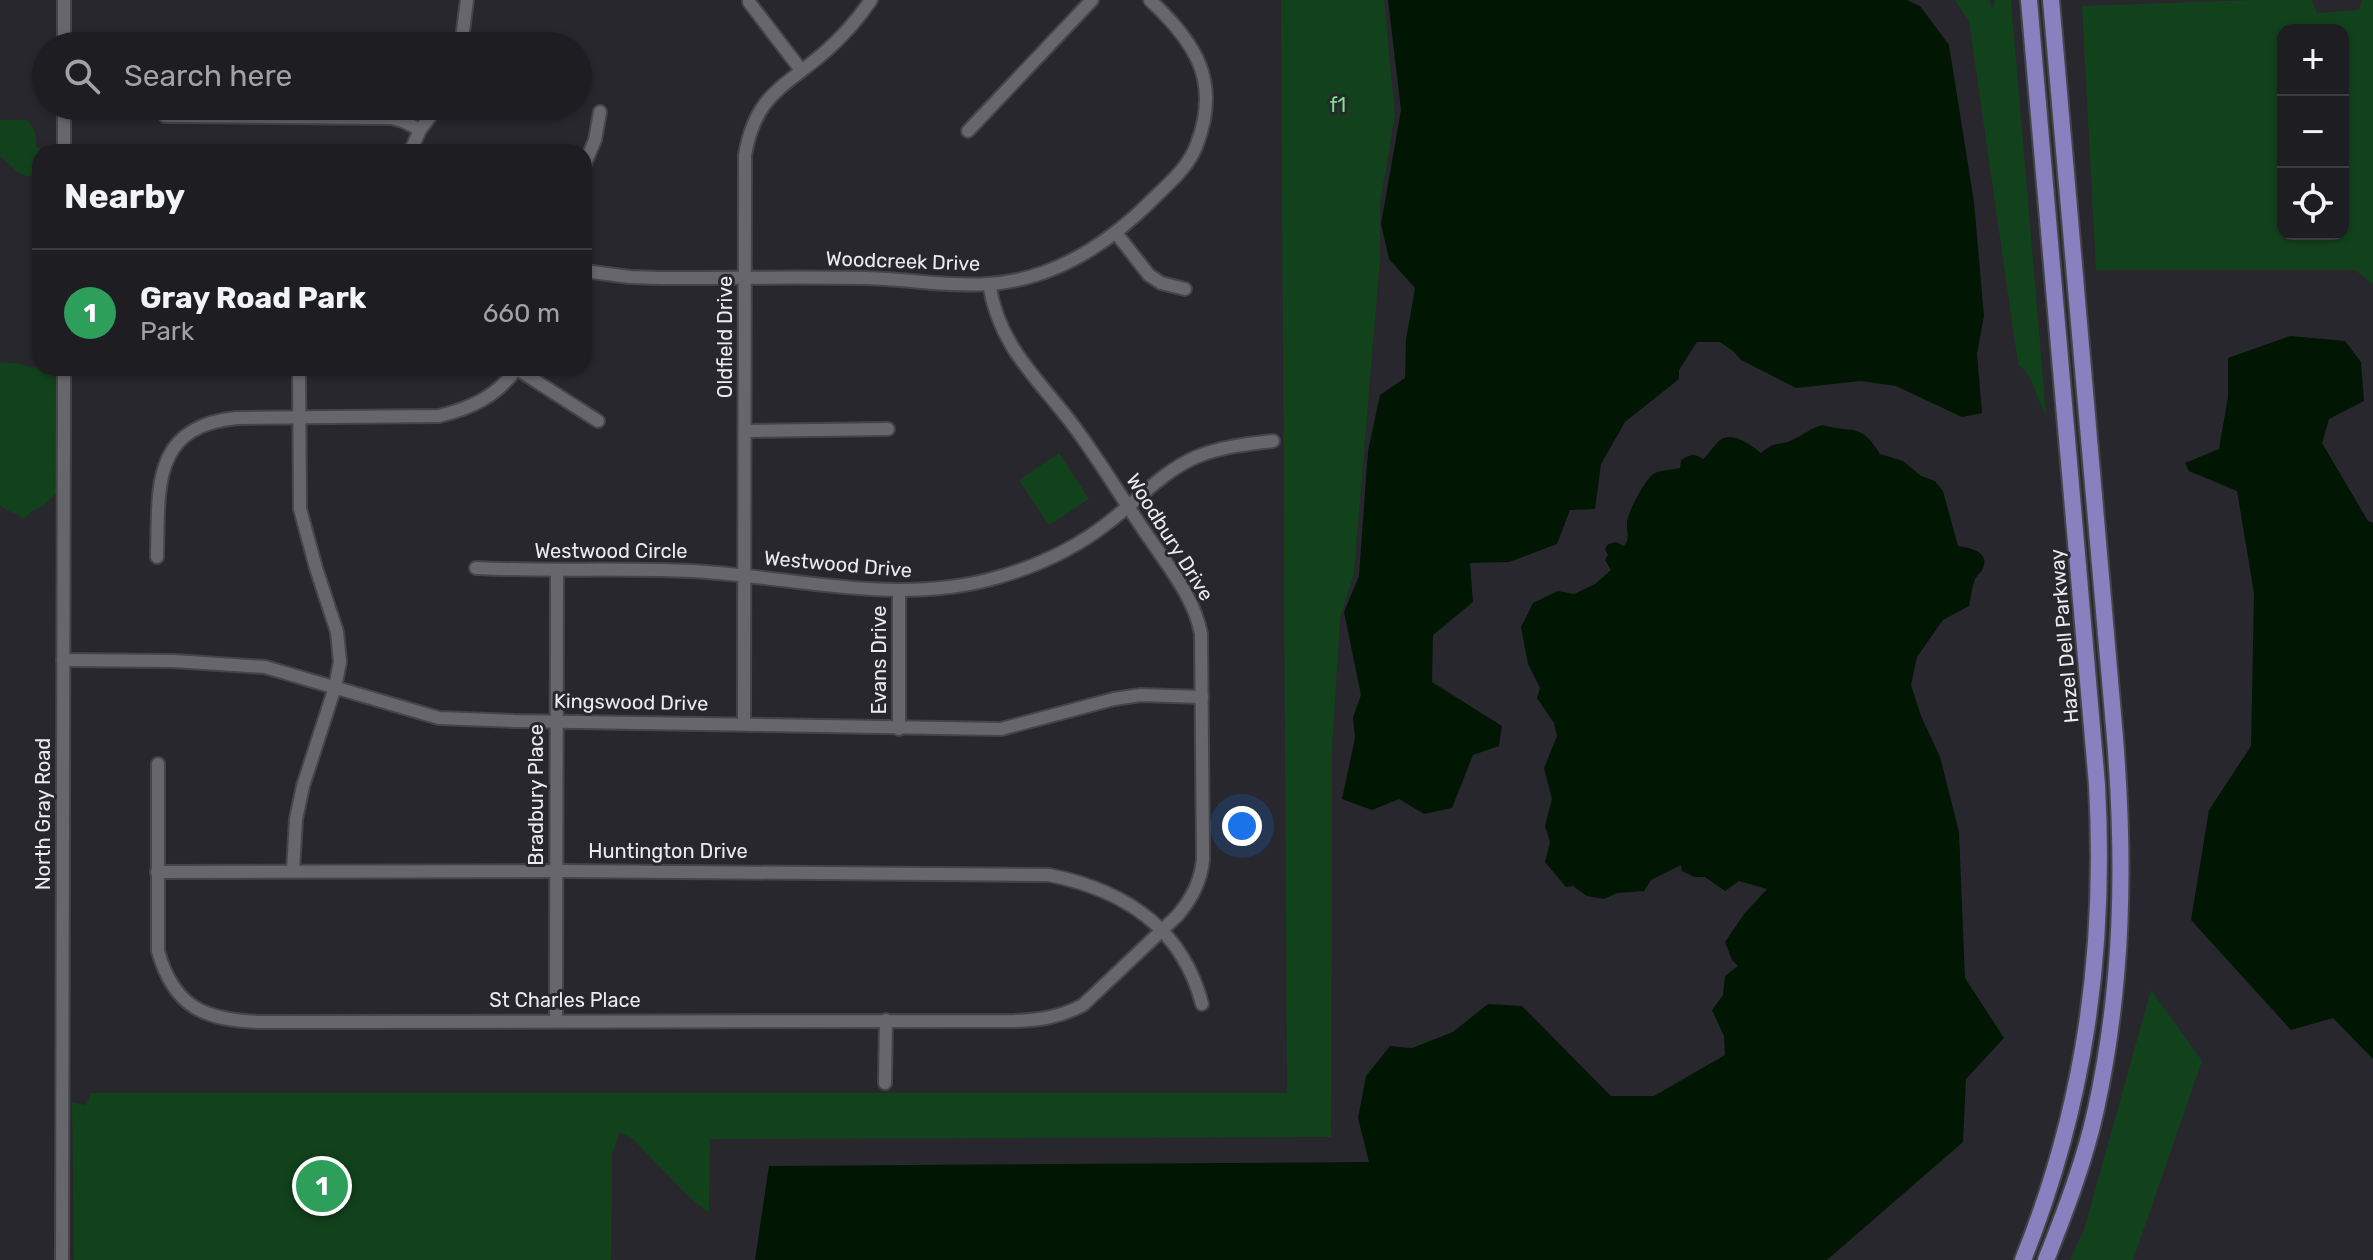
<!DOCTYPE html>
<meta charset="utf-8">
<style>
:root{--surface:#1e1d22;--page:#2b2a2f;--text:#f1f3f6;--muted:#a1a2a5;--line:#3c3b40;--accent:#db2777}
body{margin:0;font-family:Rubik,sans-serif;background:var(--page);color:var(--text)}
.controls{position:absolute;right:24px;top:24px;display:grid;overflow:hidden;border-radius:16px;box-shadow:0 2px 6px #0004}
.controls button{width:72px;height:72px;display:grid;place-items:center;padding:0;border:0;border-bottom:2px solid var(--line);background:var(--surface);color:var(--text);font:40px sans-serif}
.you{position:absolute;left:1242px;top:826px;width:28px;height:28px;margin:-20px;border:6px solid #fff;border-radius:50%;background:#1a73e8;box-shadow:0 0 0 12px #1a73e833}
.badge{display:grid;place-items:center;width:52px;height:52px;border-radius:50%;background:var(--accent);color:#fff;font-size:26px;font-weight:700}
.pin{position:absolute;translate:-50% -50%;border:4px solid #fff;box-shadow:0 2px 8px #0006}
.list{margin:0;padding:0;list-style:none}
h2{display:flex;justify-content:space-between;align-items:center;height:104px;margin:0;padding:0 32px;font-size:34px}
h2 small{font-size:26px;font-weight:400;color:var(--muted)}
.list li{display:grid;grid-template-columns:52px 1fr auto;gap:24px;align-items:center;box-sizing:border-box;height:128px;padding:0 32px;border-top:2px solid var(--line)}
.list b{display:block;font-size:30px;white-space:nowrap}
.list p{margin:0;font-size:26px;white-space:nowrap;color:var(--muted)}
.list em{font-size:26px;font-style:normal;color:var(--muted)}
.icon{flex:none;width:44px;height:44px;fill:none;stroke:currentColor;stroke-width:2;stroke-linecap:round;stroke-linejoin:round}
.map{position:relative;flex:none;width:2373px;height:1260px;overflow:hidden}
.search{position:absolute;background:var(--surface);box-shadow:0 2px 6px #0004;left:32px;top:32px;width:560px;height:88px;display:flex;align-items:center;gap:20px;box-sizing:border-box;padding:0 28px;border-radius:44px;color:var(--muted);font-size:30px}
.panel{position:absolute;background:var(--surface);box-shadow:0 2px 6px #0004;left:32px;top:144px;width:560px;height:232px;border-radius:24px}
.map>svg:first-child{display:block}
.green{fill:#12421c;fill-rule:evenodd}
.water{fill:#011704}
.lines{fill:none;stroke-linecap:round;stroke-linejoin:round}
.minor-casing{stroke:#454549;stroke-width:16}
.major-casing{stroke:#454549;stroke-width:20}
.minor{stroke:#66666c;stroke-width:12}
.major{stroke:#8980c0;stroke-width:16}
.labels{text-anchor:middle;stroke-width:6;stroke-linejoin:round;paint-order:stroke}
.park-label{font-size:20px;fill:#7ae28a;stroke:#28272d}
.street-label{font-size:20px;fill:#ebebef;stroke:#28272d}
</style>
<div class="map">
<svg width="2373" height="1260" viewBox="0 0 2373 1260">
<rect width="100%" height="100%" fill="#28272d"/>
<g class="green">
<path d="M1281,0H1384L1395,115L1380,203V260L1354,573L1340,618L1332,751L1331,1137L710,1139L709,1213L687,1195L632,1138L620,1132L612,1154L611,1260H74L72,1102L86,1105L91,1093H1287Z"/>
<path d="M1955,0H1989L1993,10L1995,0H2011L2046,415C2037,399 2033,375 2018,364L1969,21Z"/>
<path d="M2254,0H2312L2317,13L2359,10L2362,0H2373V284L2355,270H2096L2082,6ZM2283,30H2343V234H2283Z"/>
<path d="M0,120H26C37,128 35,136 37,148L46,152H40V171L28,177L18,172L0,156Z"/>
<path d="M0,362L21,364L31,367L57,368V492L43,506L32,511L25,519L1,507L0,504Z"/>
<path d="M1059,453L1089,499L1049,525L1019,480Z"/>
<path d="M2151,990L2202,1061L2133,1260H2070L2084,1230Z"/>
</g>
<g class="water">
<path d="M1388,0H1907L1920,6L1949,45L1974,202L1984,316L1977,354L1982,413L1962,417L1896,386L1861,381L1796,388L1741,360L1733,351L1720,342H1697L1679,370V379L1625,422L1601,464L1595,509L1570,510L1557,544L1509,562L1470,563L1473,602L1433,635L1432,682L1502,726L1499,746L1473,755L1452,808L1424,814L1399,799L1372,810L1342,799L1355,738L1353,717L1361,695L1344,612L1359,576L1368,451L1380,395L1405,378L1406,340L1415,288L1389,259L1381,224L1401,110Z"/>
<path d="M2290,336L2345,341L2361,362L2364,401L2329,419L2322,443L2368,521L2373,523V1059L2333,1018L2291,1030L2191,920L2209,810L2251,746L2254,593L2237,491L2189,471L2185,463L2219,449L2228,397V358Z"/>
<path d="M1823,425C1852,434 1860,421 1880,454L1903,461L1921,476L1935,481L1943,491L1958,546C1969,548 1990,551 1983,568C1981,573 1978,574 1975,579C1972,587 1971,597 1969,606L1943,620L1917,657L1911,685L1921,716L1940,757L1959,832L1965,978L2004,1038L1966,1079L1963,1142L1827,1260H755L769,1166L1369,1162L1358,1118L1366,1076L1390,1046L1412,1048L1453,1032L1488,1004L1522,1006L1611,1096H1654L1725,1055L1724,1036L1712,1010L1723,995L1725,976L1738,966L1732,960L1725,942L1744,914L1767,889L1739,881L1725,891L1705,877H1694L1682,871L1681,865L1651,880L1644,891L1617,893L1604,899L1587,896L1573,886L1566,887L1545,862L1550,842L1545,826L1552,799L1544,768L1557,736L1554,723L1537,698L1540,688L1528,664L1521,627L1533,603L1558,591L1574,594L1595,584L1611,570L1605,560L1608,555L1605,549L1608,544L1616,542L1624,546C1631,537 1626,532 1627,522C1628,512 1646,477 1655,473C1662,470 1672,470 1680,468L1681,460C1691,454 1694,453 1703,459C1709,454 1714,445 1720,440C1733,431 1751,445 1761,453C1778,439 1777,447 1792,440C1804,435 1810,428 1823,425Z"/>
</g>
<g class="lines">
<g class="minor-casing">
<g id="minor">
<path d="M749,2L801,70"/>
<path d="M64,46V0"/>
<path d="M461,46L467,0"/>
<path d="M165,116L392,118L403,121L420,130"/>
<path d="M968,131L1092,0"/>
<path d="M64,152V106"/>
<path d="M410,152L420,130L438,106"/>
<path d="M584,166L595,140L600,112"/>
<path d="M1116,233L1149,275L1161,283L1185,289"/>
<path d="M584,271L630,277L660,278C729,278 798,277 867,278C907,279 948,287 988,284C1052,280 1108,244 1152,200C1169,183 1189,167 1197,144C1221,81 1195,42 1150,0"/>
<path d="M517,369L598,421"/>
<path d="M745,431L888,429"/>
<path d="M157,557C159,490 150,426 237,418L439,416C472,408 497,396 517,368"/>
<path d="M476,568C553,572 630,567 706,572C802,579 900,605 995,578C1035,567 1076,548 1109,522C1138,500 1162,472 1196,457C1220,447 1246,444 1273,441"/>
<path d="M63,660L174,661L265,667L439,718L514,721L1001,729L1114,699L1141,695L1202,697"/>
<path d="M744,724L745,155C756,93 784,88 826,51C843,36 858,19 871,0"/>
<path d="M899,729V591"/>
<path d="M158,764V951C174,1008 205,1020 260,1022L1015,1021C1041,1020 1060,1017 1083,1005L1177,916C1192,899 1201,881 1203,859L1201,634C1195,600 1171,570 1152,542C1125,504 1101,462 1073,425C1036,376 1000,348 989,284"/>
<path d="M293,871L296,819L303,786L335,687L340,662L337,632L316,568L300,509L299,368"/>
<path d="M157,872L566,871L1049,875C1124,890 1182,927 1202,1004"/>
<path d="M556,1020L557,571"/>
<path d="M885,1083L886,1020"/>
<path d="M62,1260L64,368"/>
</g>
</g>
<g class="major-casing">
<g id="major">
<path d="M2023,1260C2085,1105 2106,951 2097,785L2029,0"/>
<path d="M2046,1260C2065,1212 2085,1160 2096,1109C2123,985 2125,864 2115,738L2051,0"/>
</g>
</g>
<use href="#minor" class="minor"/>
<use href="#major" class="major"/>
</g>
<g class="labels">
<g class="park-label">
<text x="1338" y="112">f1</text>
</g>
<g class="street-label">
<text transform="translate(903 261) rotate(2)" y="7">Woodcreek Drive</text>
<text transform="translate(725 337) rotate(-90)" y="7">Oldfield Drive</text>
<text transform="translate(1170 537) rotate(58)" y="7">Woodbury Drive</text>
<text x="611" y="558">Westwood Circle</text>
<text transform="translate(838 564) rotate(5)" y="7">Westwood Drive</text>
<text transform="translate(2064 636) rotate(-95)" y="7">Hazel Dell Parkway</text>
<text transform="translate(879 660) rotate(-90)" y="7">Evans Drive</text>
<text transform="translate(631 702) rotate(1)" y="7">Kingswood Drive</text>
<text transform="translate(536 795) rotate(-90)" y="7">Bradbury Place</text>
<text transform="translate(43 814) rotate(-90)" y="7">North Gray Road</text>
<text x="668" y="858">Huntington Drive</text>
<text x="565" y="1007">St Charles Place</text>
</g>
</g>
</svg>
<div class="controls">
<button>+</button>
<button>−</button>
<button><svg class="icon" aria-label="locate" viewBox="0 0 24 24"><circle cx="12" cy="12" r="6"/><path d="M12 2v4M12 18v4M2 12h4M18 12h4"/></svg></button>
</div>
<div class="you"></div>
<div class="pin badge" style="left:322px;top:1186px;background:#2e9e5b">1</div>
<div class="search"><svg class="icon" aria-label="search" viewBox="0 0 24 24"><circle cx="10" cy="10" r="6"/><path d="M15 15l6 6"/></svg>Search here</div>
<section class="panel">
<h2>Nearby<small></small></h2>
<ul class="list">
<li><span class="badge" style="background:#2e9e5b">1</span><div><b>Gray Road Park</b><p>Park</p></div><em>660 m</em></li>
</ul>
</section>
</div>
